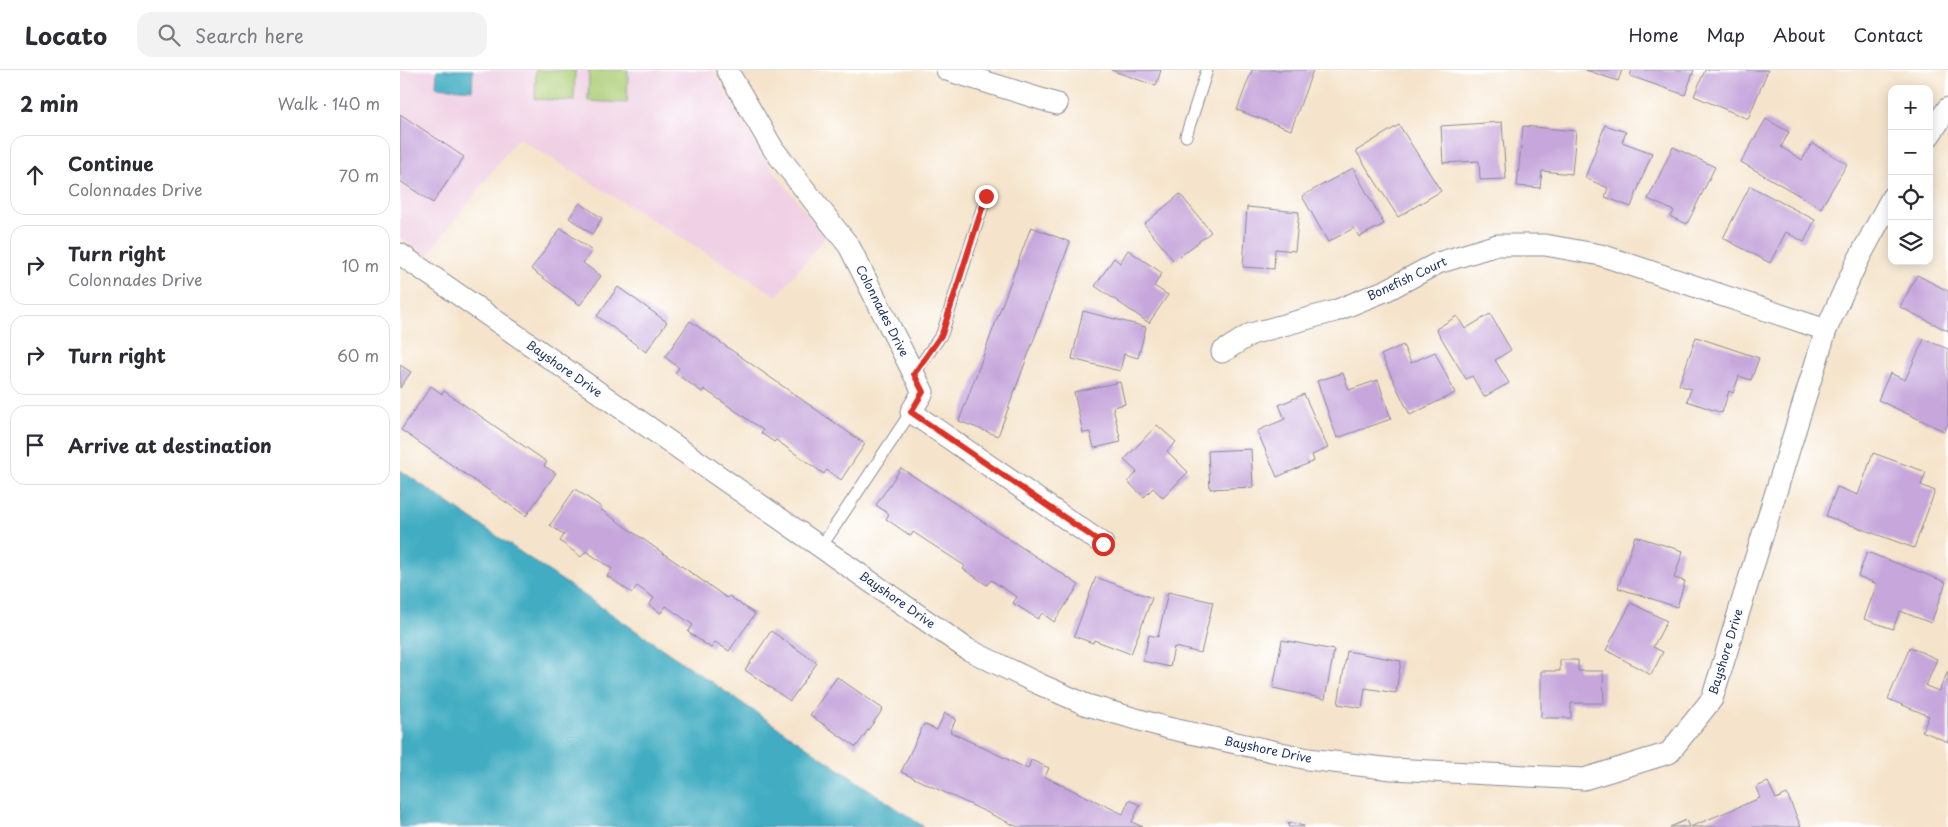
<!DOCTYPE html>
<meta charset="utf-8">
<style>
:root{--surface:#fff;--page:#f2f2f3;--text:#2b2b33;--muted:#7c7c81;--line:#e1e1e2}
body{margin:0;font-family:"Playpen Sans",sans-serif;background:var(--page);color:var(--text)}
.controls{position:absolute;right:15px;top:15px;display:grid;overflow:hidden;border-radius:10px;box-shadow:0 2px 12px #0003}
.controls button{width:45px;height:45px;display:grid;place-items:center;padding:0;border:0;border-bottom:1px solid var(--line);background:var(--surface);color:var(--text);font:25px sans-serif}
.stop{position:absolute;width:15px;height:15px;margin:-11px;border:4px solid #d93025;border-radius:50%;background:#fff}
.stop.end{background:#d93025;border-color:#fff;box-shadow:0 1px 5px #0008}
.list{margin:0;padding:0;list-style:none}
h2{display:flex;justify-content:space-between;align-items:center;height:65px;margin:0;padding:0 20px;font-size:21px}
h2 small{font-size:16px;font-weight:400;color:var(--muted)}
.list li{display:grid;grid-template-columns:32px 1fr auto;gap:15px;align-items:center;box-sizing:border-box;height:80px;margin:0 10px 10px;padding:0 10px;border:1px solid var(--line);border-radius:15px}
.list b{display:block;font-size:19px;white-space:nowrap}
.list p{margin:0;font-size:16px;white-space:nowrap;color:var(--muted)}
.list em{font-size:16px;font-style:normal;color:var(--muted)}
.icon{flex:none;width:28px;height:28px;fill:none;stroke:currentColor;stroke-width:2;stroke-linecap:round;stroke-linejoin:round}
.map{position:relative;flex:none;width:1548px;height:757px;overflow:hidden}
header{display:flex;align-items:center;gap:30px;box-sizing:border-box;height:70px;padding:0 25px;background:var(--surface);border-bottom:1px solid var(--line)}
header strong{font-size:24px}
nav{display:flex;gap:28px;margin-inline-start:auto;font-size:18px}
.search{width:350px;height:45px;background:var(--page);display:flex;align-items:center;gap:12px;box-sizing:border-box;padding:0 18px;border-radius:15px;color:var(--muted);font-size:19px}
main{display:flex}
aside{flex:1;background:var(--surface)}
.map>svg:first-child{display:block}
.built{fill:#f0d0e4}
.green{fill:#abcd75;stroke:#637e6a}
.water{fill:#43adc2;stroke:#2f6e90}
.building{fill:#c6a6db}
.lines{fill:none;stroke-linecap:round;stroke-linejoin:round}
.lane-casing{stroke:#888a94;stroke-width:13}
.street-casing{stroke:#888a94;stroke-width:23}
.lane{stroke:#fff;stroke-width:11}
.street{stroke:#fff;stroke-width:21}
.route{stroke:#d93025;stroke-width:6}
.labels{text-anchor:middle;stroke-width:4.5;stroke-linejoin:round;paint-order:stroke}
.street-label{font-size:12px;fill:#1b2f5e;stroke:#fff}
</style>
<header>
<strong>Locato</strong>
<div class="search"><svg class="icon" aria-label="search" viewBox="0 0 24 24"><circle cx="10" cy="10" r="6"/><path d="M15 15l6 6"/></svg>Search here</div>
<nav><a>Home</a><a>Map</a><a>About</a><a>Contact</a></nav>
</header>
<main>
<aside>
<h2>2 min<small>Walk · 140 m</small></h2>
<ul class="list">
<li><svg class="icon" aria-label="ahead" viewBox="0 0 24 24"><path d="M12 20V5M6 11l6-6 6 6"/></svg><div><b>Continue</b><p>Colonnades Drive</p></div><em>70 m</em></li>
<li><svg class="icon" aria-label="right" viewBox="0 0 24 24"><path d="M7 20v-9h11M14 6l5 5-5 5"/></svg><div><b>Turn right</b><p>Colonnades Drive</p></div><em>10 m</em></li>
<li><svg class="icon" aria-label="right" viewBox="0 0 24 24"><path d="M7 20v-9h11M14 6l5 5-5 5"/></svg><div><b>Turn right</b></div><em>60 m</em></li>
<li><svg class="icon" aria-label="arrive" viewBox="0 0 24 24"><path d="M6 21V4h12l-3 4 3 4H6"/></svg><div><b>Arrive at destination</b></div></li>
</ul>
</aside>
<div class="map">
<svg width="1548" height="757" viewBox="0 0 1548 757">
<rect width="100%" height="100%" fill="#fff"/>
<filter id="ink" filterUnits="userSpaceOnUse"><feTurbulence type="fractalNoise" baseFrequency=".02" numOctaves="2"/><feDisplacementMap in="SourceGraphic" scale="10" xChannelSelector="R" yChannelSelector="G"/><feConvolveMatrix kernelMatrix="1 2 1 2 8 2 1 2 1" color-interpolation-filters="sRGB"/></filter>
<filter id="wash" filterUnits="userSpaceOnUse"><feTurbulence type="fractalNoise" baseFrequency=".0096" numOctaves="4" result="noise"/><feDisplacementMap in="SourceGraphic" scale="20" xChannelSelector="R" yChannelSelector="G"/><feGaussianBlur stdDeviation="1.12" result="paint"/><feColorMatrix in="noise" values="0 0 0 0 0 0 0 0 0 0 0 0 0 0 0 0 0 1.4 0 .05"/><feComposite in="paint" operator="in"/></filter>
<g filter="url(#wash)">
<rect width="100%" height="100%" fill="#f5e4cb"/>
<path class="built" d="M0,0H312L363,87L425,167L377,226L118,68L27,186L0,167Z"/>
<g class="green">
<path d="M136,0H175L174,31L135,29Z"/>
<path d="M189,0H228L227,33L188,31Z"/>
</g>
<g class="water">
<path d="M37,0H73L72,20L36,17Z"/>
<path d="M0,400L524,757H0Z"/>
</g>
<g id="blocks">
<g class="building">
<path d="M711,0H761L756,16Z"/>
<path d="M852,0H913L891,60L837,40Z"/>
<path d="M1186,0H1222L1218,11Z"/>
<path d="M1232,0H1294L1285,25L1230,6Z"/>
<path d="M1305,0H1368L1348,49L1294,26Z"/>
<path d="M0,44L64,87L33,133L0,111Z"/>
<path d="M1366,49L1389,62L1381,77L1402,90L1412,73L1447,94L1421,138L1341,92Z"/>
<path d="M1102,52L1106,109L1080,110L1079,91L1043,93L1041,56Z"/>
<path d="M999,55L1041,121L998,147L956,81Z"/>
<path d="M1205,55L1226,62L1222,72L1252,83L1231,137L1205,127L1208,118L1185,108Z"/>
<path d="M1123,56L1176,61L1172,104L1142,101L1140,118L1117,116Z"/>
<path d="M1273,77L1315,97L1287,154L1271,147L1274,141L1248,129Z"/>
<path d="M953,98L984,154L959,167L954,158L928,172L902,126Z"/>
<path d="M1350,116L1415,150L1404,172L1386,162L1370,193L1323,168Z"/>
<path d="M780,124L811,162L774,191L744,154Z"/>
<path d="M180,133L202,148L192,164L169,148Z"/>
<path d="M847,137L899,142L895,181L875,179L874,199L843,197Z"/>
<path d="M631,157L670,172L598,366L559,351Z"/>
<path d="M161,158L192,181L183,193L201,206L180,235L131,199Z"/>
<path d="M728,180L762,203L754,216L768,225L749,253L695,216L714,188L720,193Z"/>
<path d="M1517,205L1548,221V261L1500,237Z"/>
<path d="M218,217L267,252L246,282L197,246Z"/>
<path d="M683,241L746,257L738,288L724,284L720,301L672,289Z"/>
<path d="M1090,244L1111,280L1095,290L1109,313L1084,327L1072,306L1066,309L1036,259L1057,246L1065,259Z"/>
<path d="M290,251L465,374L441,410L427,400L424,404L376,370L374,372L361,363L363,360L304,319L302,322L275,303L279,298L265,287Z"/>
<path d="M1296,267L1359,288L1351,310L1339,306L1333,323L1329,321L1322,343L1287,331L1291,319L1279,315Z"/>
<path d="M1524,269L1548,279V353L1544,361L1478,330L1490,303L1505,310Z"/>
<path d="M1003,275L1011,293L1035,282L1055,323L1010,345L981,285Z"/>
<path d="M0,295L11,302L0,318Z"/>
<path d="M943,303L949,320L978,310L991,349L937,368L917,311Z"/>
<path d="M720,312L725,334L713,337L721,372L694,378L690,362L683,363L674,322Z"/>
<path d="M31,316L42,324L44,321L147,392L144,396L156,403L126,446L1,360Z"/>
<path d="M904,324L928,378L912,385L914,391L877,407L857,361L885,349L879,335Z"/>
<path d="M757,355L776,372L767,381L788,402L763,428L753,418L744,427L728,412L737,402L724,390Z"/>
<path d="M851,379L853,417L810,419L808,381Z"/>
<path d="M1473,383L1526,402L1521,415L1535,421L1514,478L1426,446L1437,417L1458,425Z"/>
<path d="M501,398L679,515L654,552L642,543L638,549L613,533L617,527L591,510L587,515L563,499L565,496L513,462L511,466L486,449L489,444L476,435Z"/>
<path d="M175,419L201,437L200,439L327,528L329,526L355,544L329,581L315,572L311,578L288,562L293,555L266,536L261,543L249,535L254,528L237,516L232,523L207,506L212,499L186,481L181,487L160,471L164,465L150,455Z"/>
<path d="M1235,466L1283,481L1274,508L1285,511L1277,537L1218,518Z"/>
<path d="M1467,482L1546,512L1531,553L1500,541L1493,559L1464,549L1477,514L1458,506Z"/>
<path d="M696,507L752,528L731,584L694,570L693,573L674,566Z"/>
<path d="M768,522L813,532L801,583L774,577L770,597L743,591L749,565L758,567Z"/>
<path d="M1231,533L1267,551L1253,577L1263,582L1251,605L1206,580Z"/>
<path d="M371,561L417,593L390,631L345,600Z"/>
<path d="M882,570L934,580L925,629L873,618Z"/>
<path d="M1510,577L1537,589L1526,616L1539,621L1548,601V672L1522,661L1529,646L1488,629Z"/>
<path d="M947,581L1001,591L996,623L965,618L962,638L938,634Z"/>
<path d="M1160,590H1178V601H1203L1204,633H1171V648H1141V601H1160Z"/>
<path d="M437,607L483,639L456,677L410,645Z"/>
<path d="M545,643L556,649L550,662L628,699L631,690L649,698L645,707L723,744L729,730L740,735L732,752L743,757H618L501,702L524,654L537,660Z"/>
<path d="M1368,712L1376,729L1387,724L1401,757H1290L1360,728L1356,717Z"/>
<path d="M1286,750L1289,757H1270Z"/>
<path d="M889,753L904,756V757H888Z"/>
</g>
</g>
</g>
<g filter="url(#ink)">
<use href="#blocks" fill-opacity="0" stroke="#888a94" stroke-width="1"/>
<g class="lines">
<g class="lane-casing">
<g id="lane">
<path d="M786,66L807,0"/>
<path d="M514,304L542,264L586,126"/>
<path d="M421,477L511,342"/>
</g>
</g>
<g class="street-casing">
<g id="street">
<path d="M327,0L374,80L449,176L523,322L511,342L703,474"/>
<path d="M547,0L657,34"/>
<path d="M1529,66L1548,38"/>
<path d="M0,184L567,579L639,614L687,635L768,658L908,689L992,699L1184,709L1269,683L1312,629L1426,260L1457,192L1492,127"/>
<path d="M822,282L851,264L935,241L987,220L1038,193L1097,175H1145L1201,185L1426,260"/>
</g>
</g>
<use href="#lane" class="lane"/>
<use href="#street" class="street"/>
</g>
</g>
<g class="lines" filter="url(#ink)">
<path class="route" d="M586,126L542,264L514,304L523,322L511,342L703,474"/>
</g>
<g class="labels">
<g class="street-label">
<text transform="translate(1007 209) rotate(-25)" y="4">Bonefish Court</text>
<text transform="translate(482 241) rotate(63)" y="4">Colonnades Drive</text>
<text transform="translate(164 299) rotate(35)" y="4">Bayshore Drive</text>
<text transform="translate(497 530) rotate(35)" y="4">Bayshore Drive</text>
<text transform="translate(1326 582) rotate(-73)" y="4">Bayshore Drive</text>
<text transform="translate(868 680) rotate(12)" y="4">Bayshore Drive</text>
</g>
</g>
</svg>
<div class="controls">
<button>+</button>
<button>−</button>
<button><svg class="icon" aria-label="locate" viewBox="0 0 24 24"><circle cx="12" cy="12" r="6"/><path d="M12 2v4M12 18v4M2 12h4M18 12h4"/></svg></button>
<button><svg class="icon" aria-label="layers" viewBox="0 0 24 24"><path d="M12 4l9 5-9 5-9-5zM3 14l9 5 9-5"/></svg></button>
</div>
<div class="stop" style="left:703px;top:474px"></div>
<div class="stop end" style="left:586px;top:126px"></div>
</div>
</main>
